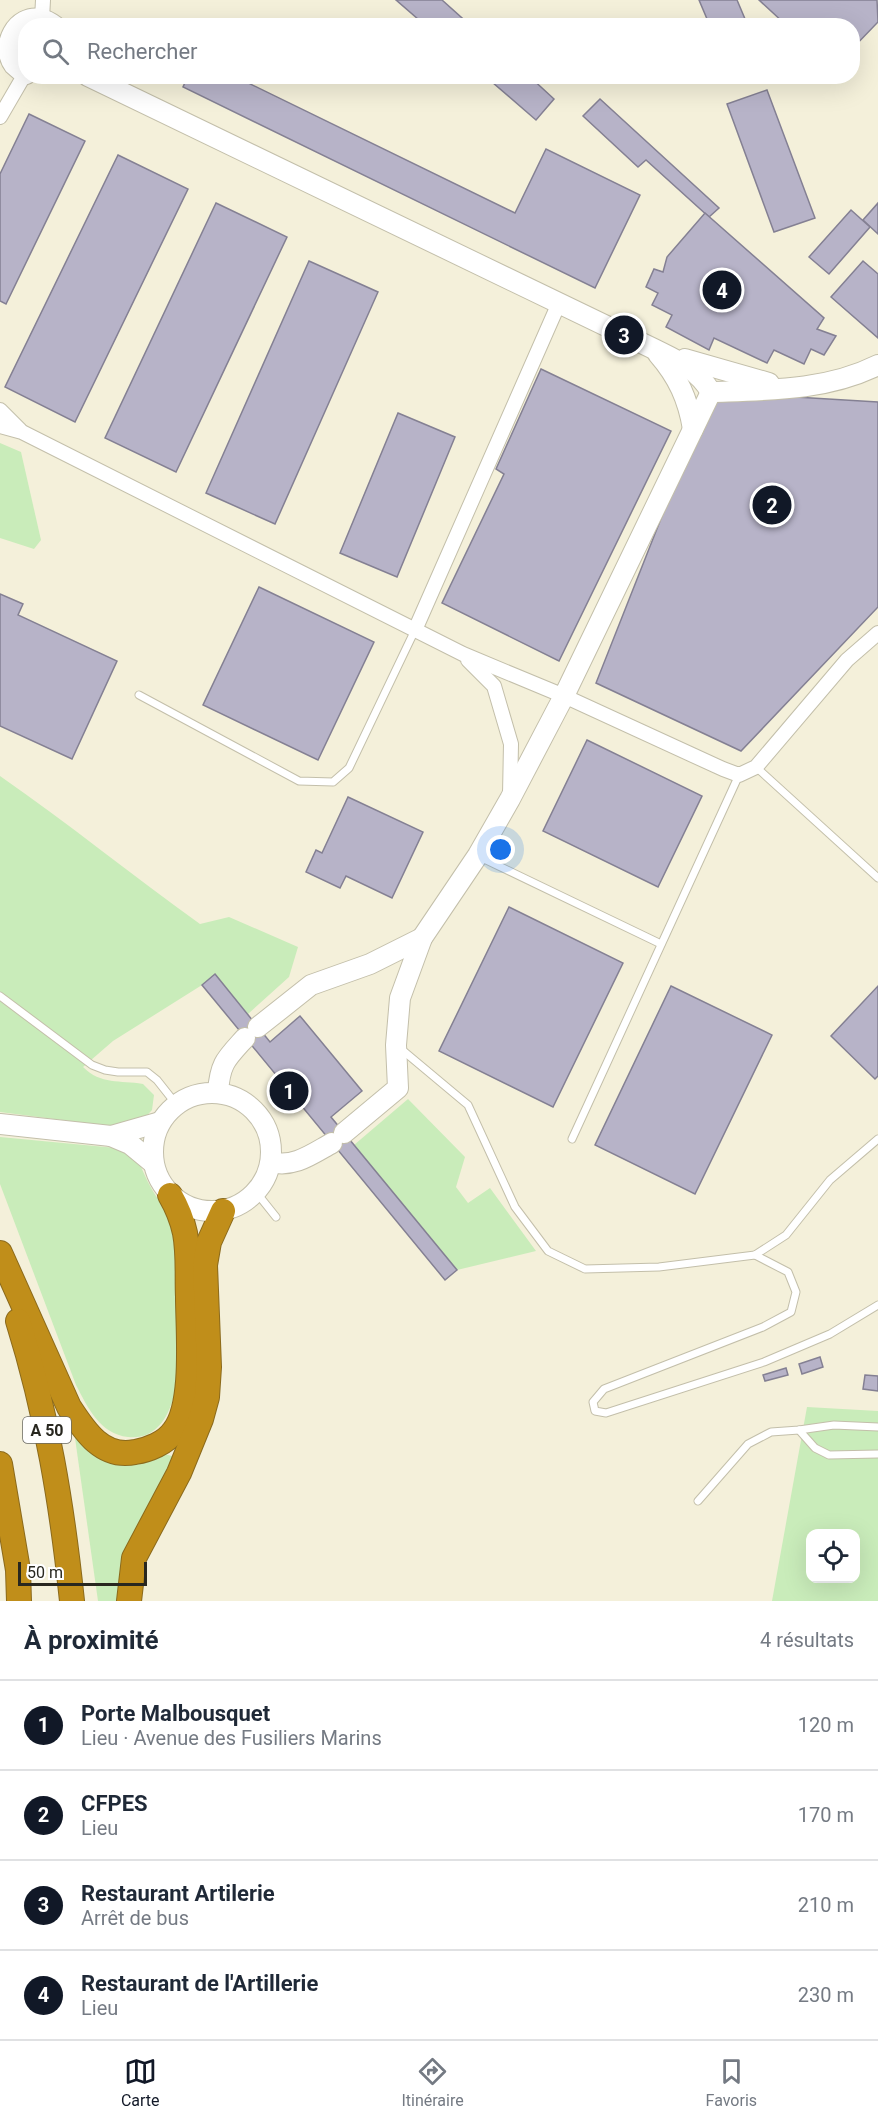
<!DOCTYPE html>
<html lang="fr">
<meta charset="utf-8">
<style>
:root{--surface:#fff;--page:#f2f2f3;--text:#1f2937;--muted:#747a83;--line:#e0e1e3;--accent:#111827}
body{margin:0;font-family:Roboto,sans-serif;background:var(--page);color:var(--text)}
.controls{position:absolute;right:18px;bottom:18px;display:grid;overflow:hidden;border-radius:12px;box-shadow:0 6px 24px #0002}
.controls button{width:54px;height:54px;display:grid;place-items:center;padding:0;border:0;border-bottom:2px solid var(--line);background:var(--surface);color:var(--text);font:30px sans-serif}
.scale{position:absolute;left:18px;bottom:15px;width:129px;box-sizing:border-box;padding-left:6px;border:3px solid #28271f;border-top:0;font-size:16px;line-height:21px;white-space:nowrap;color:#28271f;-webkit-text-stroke:4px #fff;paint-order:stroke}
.you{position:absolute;left:501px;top:850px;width:21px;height:21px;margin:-15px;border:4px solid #fff;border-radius:50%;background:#1a73e8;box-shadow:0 0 0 9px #1a73e833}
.badge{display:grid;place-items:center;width:39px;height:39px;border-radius:50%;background:var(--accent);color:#fff;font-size:20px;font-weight:700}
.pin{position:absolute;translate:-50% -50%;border:3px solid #fff;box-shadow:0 2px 6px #0006}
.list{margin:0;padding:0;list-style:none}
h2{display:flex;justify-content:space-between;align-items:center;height:78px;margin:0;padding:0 24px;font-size:26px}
h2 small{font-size:20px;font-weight:400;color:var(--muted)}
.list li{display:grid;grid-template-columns:39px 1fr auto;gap:18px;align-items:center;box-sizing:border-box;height:90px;padding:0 24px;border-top:2px solid var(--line)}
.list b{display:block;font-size:22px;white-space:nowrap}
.list p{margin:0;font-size:20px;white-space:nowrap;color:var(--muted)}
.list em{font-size:20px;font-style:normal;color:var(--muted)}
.icon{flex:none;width:33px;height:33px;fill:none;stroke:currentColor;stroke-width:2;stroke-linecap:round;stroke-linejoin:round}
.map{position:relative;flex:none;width:878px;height:1601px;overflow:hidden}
.search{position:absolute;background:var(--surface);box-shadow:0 6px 24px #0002;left:18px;right:18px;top:18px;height:66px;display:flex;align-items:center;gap:15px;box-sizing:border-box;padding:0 21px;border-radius:24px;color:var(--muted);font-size:22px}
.sheet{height:438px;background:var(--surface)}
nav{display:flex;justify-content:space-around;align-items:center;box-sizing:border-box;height:84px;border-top:2px solid var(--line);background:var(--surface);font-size:16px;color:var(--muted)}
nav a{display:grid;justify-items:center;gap:3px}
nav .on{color:var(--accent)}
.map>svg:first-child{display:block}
.green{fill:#c9ecba;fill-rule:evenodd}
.building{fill:#b7b3c8;stroke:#848093;stroke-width:1.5}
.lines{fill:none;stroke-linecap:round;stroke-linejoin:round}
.lane-casing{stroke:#c3bfaa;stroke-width:9}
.street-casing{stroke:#c3bfaa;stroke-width:16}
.secondary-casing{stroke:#c3bfaa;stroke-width:22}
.highway-casing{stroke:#8b6a1c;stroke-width:26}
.lane{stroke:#fff;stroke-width:7}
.street{stroke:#fff;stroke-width:14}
.secondary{stroke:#fff;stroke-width:20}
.highway{stroke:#c08e1a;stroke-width:24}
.labels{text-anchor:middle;stroke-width:4.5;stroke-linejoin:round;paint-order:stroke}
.shield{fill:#fff;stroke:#686862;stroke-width:1.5}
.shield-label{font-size:16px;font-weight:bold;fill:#28271f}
</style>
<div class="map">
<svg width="878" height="1601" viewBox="0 0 878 1601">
<rect width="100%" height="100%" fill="#f4f0da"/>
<g class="green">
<path d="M0,443L21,452L41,540L34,549L0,538Z"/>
<path d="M0,776C68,823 133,876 200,924L229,917L298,947L289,977L248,1014L214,975L202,985L113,1041L83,1067C101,1085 120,1080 143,1084L154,1095L152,1110L139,1124L116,1127L0,1112Z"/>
<path d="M408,1099L465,1157L456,1187L468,1203L490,1188L536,1251L457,1270L354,1145Z"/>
<path d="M0,1137L116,1148L136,1155C142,1169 148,1184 156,1196C166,1211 176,1222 180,1240C184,1257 181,1278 181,1295C181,1333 188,1444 128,1437C100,1434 88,1408 76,1385L0,1184Z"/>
<path d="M807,1407L878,1411V1601H772ZM810,1534H856V1578H810Z"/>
<path d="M74,1431L172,1456L173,1468L120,1601H98Z"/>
</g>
<g class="building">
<path d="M396,0H442L471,26H426Z"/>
<path d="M699,0H737L748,26H710Z"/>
<path d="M759,0H877L878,22L852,49V26H783L785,24Z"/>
<path d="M188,76H234L515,213L546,149L640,195L595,288L183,87Z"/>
<path d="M485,76H529L554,99L536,120Z"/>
<path d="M767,90L815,218L774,232L727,104Z"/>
<path d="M600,99L719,208L709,217L646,160L638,167L583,116Z"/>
<path d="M29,114L85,141L6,304L0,301V174Z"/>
<path d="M118,155L188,189L75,422L5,387Z"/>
<path d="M216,203L287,237L176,472L105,438Z"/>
<path d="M878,203V234L863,220Z"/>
<path d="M851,210L870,227L829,274L809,257Z"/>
<path d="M705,213L824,318L817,329L836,336L824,355L811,349L804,364L774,350L767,363L714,338L709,350L666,327L672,315L652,305L658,293L646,287L654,269L663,272L667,257Z"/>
<path d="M309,261L378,292L275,524L206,493Z"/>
<path d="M863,261L878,274V338L831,297Z"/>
<path d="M541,369L671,431L559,661L442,603L504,474L496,469Z"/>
<path d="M711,392L878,402V607L741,751L596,683Z"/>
<path d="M398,413L455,437L397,577L340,553Z"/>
<path d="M259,587L374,642L318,760L203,705Z"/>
<path d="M0,594L23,604L18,615L117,661L72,759L0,726Z"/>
<path d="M587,740L702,796L658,887L543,831Z"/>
<path d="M348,797L423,832L392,898L346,876L340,888L306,872L316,850L322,853Z"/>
<path d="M509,907L623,963L553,1107L439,1051Z"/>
<path d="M215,974L270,1042L300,1016L362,1091L331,1117L457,1270L445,1280L202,985Z"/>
<path d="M671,986L772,1035L695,1194L595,1145Z"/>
<path d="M878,986V1076L875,1079L831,1036Z"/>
<path d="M820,1357L823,1367L802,1374L799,1364Z"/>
<path d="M786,1368L788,1375L765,1381L763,1375Z"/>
<path d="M865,1375L878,1376V1391L863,1389Z"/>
</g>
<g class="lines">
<g class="lane-casing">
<g id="lane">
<path d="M139,695L299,781L333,782L349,768L415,630"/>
<path d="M756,767L878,878"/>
<path d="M480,857L661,944"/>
<path d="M0,996L92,1065L105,1070L118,1072H147L157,1080L176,1104"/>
<path d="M401,1049L468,1105L515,1207L548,1251L585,1269L659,1267L755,1255L786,1235L830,1180L878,1139"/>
<path d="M572,1139L739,775"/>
<path d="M256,1192L276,1217"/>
<path d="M755,1255L788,1272L796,1292L791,1312L763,1327L604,1389L593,1402L595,1411L606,1413L764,1362L830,1334L878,1305"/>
<path d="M799,1430L815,1448L829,1455L878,1454"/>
<path d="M698,1501L748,1444L771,1432L799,1430L834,1425L878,1427"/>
</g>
</g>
<g class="street-casing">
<g id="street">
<path d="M42,19L43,0"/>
<path d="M0,117L25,74"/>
<path d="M0,410L20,430"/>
<path d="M0,426L22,432L463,654L564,696L723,769L739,775L756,767L847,660L878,633"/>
<path d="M415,630L559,303"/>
<path d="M468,660L494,686L511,744L510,795"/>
</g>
</g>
<g class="secondary-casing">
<g id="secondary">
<path d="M26,74C22,72 17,68 14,65C0,46 16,14 41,19C46,20 51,23 55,26"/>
<path d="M88,76L654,349C678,361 696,368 711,392"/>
<path d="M658,354C678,377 688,399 693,429"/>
<path d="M685,359L769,383"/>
<path d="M711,392C768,390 826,391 878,365"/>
<path d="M258,1027L311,985L370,964L422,938"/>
<path d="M218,1092C220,1063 226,1059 245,1038"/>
<circle cx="212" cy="1152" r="59"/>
<path d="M0,1124L111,1136L130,1144L153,1163"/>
<path d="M344,1133L398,1088L396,1045L400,998L422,938L478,855L510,799L564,696L711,392"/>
<path d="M111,1136L160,1122"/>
<path d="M271,1162C294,1168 312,1154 332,1143"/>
</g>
</g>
<g class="highway-casing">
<g id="highway">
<path d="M0,1253L69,1407C84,1430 102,1459 135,1452C148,1450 166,1443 174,1431C195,1404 188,1331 188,1297C187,1276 189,1254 185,1233C182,1219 177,1207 170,1195"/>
<path d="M18,1321C47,1414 62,1505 72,1601"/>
<path d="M0,1464L18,1570L19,1601"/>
<path d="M129,1601L134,1558L179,1473L201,1419L207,1397L209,1367L205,1265L209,1242L223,1211"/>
</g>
</g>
<use href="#lane" class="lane"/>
<use href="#street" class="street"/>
<use href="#secondary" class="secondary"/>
<use href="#highway" class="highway"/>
</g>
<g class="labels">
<rect class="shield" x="23" y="1417" width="48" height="26" rx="4.5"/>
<g class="shield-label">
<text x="47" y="1436">A 50</text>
</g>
</g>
</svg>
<div class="controls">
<button><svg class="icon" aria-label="locate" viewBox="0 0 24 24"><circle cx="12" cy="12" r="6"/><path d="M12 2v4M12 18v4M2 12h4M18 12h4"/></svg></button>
</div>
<div class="scale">50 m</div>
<div class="you"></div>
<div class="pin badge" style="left:289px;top:1091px">1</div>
<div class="pin badge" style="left:772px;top:505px">2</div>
<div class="pin badge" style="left:624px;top:335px">3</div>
<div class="pin badge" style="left:722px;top:290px">4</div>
<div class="search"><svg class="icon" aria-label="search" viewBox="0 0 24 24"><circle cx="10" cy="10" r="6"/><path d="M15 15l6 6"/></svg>Rechercher</div>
</div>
<section class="sheet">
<h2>À proximité<small>4 résultats</small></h2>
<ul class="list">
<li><span class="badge">1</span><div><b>Porte Malbousquet</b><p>Lieu · Avenue des Fusiliers Marins</p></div><em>120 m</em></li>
<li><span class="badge">2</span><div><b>CFPES</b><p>Lieu</p></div><em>170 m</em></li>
<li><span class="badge">3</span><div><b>Restaurant Artilerie</b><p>Arrêt de bus</p></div><em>210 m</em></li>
<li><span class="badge">4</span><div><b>Restaurant de l'Artillerie</b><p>Lieu</p></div><em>230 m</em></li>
</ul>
</section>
<nav>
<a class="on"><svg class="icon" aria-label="map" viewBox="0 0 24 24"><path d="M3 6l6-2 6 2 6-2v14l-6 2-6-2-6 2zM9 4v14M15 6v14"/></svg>Carte</a>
<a><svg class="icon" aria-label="directions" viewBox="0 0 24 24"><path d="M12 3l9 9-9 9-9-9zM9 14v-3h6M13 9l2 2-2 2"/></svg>Itinéraire</a>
<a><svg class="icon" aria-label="saved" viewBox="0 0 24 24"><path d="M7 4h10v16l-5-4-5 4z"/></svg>Favoris</a>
</nav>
